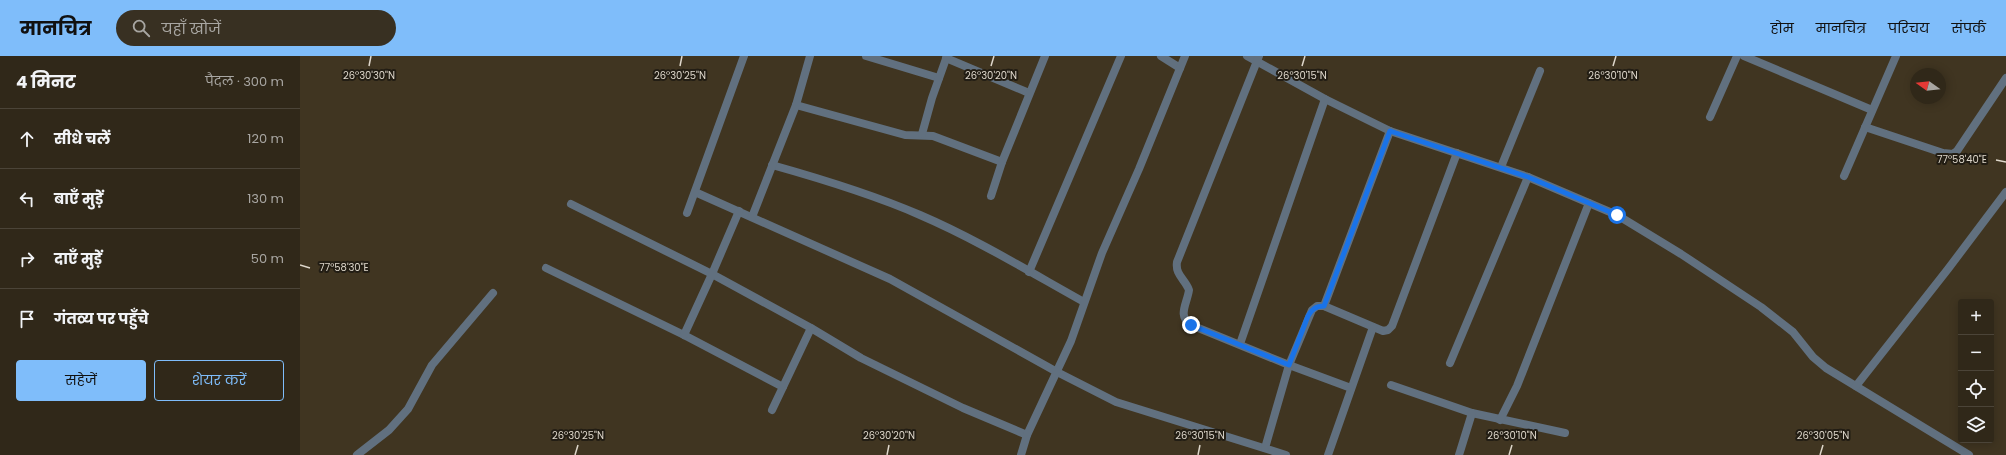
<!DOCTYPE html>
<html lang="hi">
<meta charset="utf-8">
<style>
:root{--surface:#302819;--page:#383022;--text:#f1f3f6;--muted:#a8a6a2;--line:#4b4438;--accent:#7fbdfa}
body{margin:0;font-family:Poppins,"Noto Sans Devanagari",sans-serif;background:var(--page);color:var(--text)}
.controls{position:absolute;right:12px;bottom:12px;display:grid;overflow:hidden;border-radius:4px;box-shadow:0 2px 10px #0003}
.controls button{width:36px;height:36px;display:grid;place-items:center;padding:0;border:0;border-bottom:1px solid var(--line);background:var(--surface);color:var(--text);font:20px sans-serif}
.compass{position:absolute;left:1610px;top:12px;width:36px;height:36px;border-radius:50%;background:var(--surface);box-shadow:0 2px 10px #0003;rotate:285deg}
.stop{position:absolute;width:12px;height:12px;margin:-9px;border:3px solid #1a73e8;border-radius:50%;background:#fff}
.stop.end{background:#1a73e8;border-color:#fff;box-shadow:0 1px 4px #0008}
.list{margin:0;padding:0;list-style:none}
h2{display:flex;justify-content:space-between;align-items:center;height:52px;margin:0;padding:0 16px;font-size:17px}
h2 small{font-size:13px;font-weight:400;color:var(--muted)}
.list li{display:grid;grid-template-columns:26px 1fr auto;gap:12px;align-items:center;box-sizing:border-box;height:60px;padding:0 16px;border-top:1px solid var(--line)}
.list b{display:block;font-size:15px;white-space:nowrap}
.list em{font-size:13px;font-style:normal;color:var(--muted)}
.actions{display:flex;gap:8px;padding:12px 16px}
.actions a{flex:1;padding:9px 0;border:1px solid var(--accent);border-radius:4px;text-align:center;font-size:14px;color:var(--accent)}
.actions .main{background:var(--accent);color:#111}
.icon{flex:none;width:22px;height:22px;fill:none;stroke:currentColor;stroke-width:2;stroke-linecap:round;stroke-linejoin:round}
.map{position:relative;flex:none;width:1706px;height:399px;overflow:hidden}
header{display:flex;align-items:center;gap:24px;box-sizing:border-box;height:56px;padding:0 20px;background:var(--accent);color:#111}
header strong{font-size:19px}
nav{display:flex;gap:22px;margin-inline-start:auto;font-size:14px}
.search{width:280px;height:36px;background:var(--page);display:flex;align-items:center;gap:10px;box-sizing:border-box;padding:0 14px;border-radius:22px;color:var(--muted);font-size:15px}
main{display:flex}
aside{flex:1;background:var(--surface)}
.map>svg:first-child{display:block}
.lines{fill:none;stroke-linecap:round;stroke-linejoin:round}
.service{stroke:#61707f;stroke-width:8}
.minor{stroke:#61707f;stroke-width:8}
.route{stroke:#1a73e8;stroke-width:5}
.ticks{fill:none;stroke:#ded7cb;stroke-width:1.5}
.ticks-label{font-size:10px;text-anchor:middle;fill:#ded7cb;stroke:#221d14;stroke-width:4;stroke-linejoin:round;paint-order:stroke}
</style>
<header>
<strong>मानचित्र</strong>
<div class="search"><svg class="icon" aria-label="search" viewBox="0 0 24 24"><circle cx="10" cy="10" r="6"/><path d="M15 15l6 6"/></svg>यहाँ खोजें</div>
<nav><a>होम</a><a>मानचित्र</a><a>परिचय</a><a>संपर्क</a></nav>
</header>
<main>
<aside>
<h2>4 मिनट<small>पैदल · 300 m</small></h2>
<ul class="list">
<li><svg class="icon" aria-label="ahead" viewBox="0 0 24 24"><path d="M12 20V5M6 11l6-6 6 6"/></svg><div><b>सीधे चलें</b></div><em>120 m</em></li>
<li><svg class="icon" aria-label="left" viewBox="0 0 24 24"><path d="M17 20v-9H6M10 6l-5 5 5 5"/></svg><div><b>बाएँ मुड़ें</b></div><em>130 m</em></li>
<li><svg class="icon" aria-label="right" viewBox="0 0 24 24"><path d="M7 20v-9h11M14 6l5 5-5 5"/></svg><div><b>दाएँ मुड़ें</b></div><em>50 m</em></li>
<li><svg class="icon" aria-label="arrive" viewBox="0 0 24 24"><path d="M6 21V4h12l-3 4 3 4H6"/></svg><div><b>गंतव्य पर पहुँचे</b></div></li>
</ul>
<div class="actions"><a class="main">सहेजें</a><a>शेयर करें</a></div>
</aside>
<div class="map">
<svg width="1706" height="399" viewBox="0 0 1706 399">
<rect width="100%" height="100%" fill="#403521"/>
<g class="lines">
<path class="service" d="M57,399L89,374L108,353L132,309L193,237"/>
<g class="minor">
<path d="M566,0L639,22"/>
<path d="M861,0L880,12"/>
<path d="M947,0L1025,43L1090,75L1228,121L1317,159L1381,198L1461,251L1493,276L1513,301L1526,312L1669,399"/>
<path d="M959,0L877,206C875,219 885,223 889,234C887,248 877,260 891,269L989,309L1051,332"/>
<path d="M1444,0L1572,54"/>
<path d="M646,2L729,37"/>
<path d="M496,49L605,79L633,80L702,106"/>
<path d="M1410,61L1437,0"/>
<path d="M1565,71L1643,97L1653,98L1657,95L1706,22"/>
<path d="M622,78L632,42L647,0"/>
<path d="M472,109C522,123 572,138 620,159C676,183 730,216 784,246"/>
<path d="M1201,111L1240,15"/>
<path d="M1544,120L1596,0"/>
<path d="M395,136L590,223L757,316L816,346L986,399"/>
<path d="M691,140L702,106L745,0"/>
<path d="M271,148L412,218L511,272L561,302L663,352L727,379"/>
<path d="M387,157L444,0"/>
<path d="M452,161L496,49L510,0"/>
<path d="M246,212L384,279L483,331"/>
<path d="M729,216L821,0"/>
<path d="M1024,250L1090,75"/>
<path d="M384,279L412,218L439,155"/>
<path d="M940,288L1025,43"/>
<path d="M1150,307L1228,121"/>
<path d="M1091,329L1172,357L1265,377"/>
<path d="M1556,330L1648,213L1706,136"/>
<path d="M472,354L511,272"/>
<path d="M1200,364L1217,330L1289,147"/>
<path d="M965,392L989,309L1012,254L1017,250H1024L1083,275L1088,274L1092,270L1157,97"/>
<path d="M721,399L727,379L771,285L802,197L839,113L885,0"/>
<path d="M1028,399L1073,271"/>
<path d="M1159,399L1172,357"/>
</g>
</g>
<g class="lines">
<path class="route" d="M891,269L989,309L1008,260C1012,253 1016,250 1024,250L1090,75L1228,121L1317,159"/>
</g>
<path class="ticks" d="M69,10L71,0M380,10L382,0M691,10L694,0M1002,10L1005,0M1313,10L1316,0M1696,104L1706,106M0,209L10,212M275,399L278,389M587,399L589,389M898,399L900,389M1209,399L1212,389M1520,399L1523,389"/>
<g class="ticks-label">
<text x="69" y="23">26°30'30"N</text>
<text x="380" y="23">26°30'25"N</text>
<text x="691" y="23">26°30'20"N</text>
<text x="1002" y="23">26°30'15"N</text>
<text x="1313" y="23">26°30'10"N</text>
<text x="1662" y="107">77°58'40"E</text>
<text x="44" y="215">77°58'30"E</text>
<text x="278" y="383">26°30'25"N</text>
<text x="589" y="383">26°30'20"N</text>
<text x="900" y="383">26°30'15"N</text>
<text x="1212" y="383">26°30'10"N</text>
<text x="1523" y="383">26°30'05"N</text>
</g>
</svg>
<div class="controls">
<button>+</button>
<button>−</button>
<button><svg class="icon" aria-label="locate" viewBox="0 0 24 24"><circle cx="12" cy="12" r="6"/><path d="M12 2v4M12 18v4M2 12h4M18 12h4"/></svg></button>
<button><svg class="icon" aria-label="layers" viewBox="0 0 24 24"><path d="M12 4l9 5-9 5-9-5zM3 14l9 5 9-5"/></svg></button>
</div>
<svg class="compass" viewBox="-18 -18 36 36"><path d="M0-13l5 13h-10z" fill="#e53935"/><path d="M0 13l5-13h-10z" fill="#a8a6a2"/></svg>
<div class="stop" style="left:1317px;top:159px"></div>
<div class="stop end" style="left:891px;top:269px"></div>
</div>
</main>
